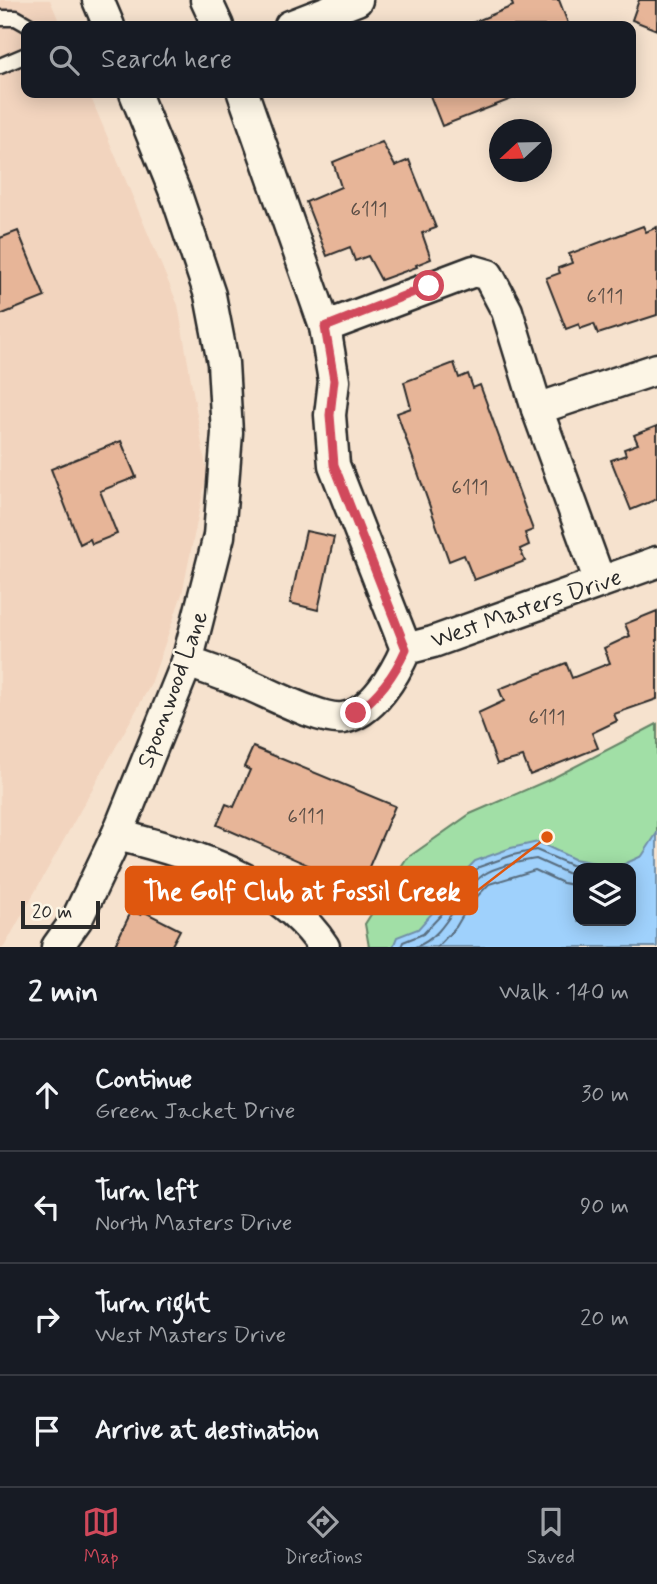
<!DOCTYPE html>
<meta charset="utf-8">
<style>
:root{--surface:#171b24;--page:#242831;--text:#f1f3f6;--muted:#9ea1a6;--line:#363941;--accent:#d1495b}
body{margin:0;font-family:Mynerve,sans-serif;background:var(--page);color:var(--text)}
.controls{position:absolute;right:21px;bottom:21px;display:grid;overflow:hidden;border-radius:14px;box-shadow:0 4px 18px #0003}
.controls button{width:63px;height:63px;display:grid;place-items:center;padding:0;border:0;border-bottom:2px solid var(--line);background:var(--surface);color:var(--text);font:35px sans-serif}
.compass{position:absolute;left:489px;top:119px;width:63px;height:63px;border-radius:50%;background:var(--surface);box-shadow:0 4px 18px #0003;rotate:248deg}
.scale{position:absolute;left:21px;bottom:18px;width:79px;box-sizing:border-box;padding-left:7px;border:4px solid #2b2b2b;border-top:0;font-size:19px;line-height:24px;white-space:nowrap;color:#2b2b2b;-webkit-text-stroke:5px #fcf5e5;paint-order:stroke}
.stop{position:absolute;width:21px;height:21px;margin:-16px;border:5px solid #d1495b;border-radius:50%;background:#fff}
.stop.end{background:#d1495b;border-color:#fff;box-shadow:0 2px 7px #0008}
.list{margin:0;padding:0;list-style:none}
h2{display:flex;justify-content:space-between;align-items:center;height:91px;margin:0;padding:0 28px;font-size:30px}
h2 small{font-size:23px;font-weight:400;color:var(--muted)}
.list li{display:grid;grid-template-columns:46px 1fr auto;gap:21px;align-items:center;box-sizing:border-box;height:112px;padding:0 28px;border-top:2px solid var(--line)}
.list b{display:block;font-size:26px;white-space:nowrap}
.list p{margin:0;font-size:23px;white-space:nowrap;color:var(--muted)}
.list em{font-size:23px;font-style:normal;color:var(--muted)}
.icon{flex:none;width:38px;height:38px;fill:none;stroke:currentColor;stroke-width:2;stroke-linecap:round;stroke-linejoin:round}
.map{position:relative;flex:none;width:657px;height:947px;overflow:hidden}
.search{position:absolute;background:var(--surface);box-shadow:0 4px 18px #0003;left:21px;right:21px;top:21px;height:77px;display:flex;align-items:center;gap:18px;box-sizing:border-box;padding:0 24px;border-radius:14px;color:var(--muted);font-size:26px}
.sheet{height:539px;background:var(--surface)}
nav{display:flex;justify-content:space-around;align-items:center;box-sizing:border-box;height:98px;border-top:2px solid var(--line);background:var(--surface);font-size:19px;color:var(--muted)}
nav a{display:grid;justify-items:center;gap:4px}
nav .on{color:var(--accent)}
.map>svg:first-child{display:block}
.built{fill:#f2d4be}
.green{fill:#a1dfa6;stroke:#668568;stroke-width:2;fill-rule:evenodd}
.water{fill:#9fd1fc;stroke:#718fa8;stroke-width:2;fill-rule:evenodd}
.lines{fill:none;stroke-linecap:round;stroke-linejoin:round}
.shore{stroke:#596d7f;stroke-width:2}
.building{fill:#e7b598;stroke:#2b2b2b;stroke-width:2}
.lane-casing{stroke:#2b2b2b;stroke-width:19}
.street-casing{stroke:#2b2b2b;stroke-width:35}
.lane{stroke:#fcf5e5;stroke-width:14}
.street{stroke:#fcf5e5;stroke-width:30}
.route{stroke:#d1495b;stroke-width:9}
.labels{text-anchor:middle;stroke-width:5;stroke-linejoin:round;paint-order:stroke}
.number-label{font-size:21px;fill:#5a4e46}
.street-label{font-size:24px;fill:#2b2b2b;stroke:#fcf5e5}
.leader{fill:none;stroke:#df570e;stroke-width:2.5}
.callout-dot{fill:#df570e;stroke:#fcf5e5;stroke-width:2.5}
.callout{fill:#df570e;stroke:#df570e;stroke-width:2.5}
.callout-label{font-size:26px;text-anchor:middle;font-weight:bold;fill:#fff}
</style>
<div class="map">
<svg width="657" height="947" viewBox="0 0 657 947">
<rect width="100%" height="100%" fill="#f6e2ce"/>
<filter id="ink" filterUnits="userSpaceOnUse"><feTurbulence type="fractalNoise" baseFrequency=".0143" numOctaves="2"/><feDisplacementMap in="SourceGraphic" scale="14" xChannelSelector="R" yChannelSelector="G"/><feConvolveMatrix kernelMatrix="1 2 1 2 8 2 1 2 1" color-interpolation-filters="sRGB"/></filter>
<g filter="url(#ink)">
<path class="built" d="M0,0H50L61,26H26V93H89L178,305L207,473L182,594L151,684L4,947H0Z"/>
<path class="green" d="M657,724V947H369L365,924L406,859L470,814L553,778ZM578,868H631V921H578Z"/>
<path class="water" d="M657,833V947H393L397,937L418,929L435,910L449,888L475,861L511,848L538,842L574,859L618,867L642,856ZM578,868H631V921H578Z"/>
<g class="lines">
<g class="shore">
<path d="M401,947L403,942L423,934L441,915L454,893L479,867L513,855L536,850L571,865L586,868"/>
<path d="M415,947C448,936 456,895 483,875C496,866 520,862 536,859L567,873L578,876"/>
<path d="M437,947L456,927L469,905L489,884L535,870L563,883L578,886"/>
</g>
</g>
<g class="building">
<path d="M511,0H559L569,26H465L513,6Z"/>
<path d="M639,0H657V30L632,20Z"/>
<path d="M429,93H523L524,94L442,126Z"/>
<path d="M382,142L395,166L409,160L436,228L422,233L431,259L416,265L417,267L381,280L368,256L355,261L350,247L327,256L306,202L341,187L333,162Z"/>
<path d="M643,226L646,232L657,227V315L598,334L594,324L580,329L579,324L566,329L546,278L560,273L558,268L572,263L569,254Z"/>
<path d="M18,231L45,297L0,315V238Z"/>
<path d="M454,363L459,378L468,374L473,388L480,385L533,530L525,533L529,545L520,549L525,561L474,580L464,555L449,561L397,413L411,408L404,382Z"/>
<path d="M657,426V499L631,510L611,460L626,455L624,449L638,444L634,435Z"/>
<path d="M121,441L136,477L100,491L117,534L92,544L90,539L80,544L51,469Z"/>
<path d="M306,531L334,537L318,610L290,603Z"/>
<path d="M657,611V699L614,714L617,721L592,733L598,748L530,775L523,757L497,764L478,713L504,701L499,689L566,663L572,678L610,663L604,648L630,636L625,624Z"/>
<path d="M253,747L395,806L360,888L217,825L226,804L234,807L250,770L244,767Z"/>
<path d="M132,910L141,915L143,911L180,930L171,947H114Z"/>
</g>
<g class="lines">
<g class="lane-casing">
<g id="lane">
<path d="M0,18H16L30,26"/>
<path d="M0,66L26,55"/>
</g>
</g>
<g class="street-casing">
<g id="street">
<path d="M98,0L109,26"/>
<path d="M206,0L218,26"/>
<path d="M290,26L357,0"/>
<path d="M243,93L325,327L334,381L330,415L334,465L406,649"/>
<path d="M325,327L474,271L488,275L507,311L537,409L600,582"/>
<path d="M537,409L657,369"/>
<path d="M187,662C205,668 224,675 242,682C266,691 319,721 343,718C373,713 395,674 406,649L433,642L657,562"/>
<path d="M117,835C191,853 280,880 324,947"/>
<path d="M57,947L77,919L117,835L187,662L219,536L227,433L223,363L210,295L177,197L135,93"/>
</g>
</g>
<use href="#lane" class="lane"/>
<use href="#street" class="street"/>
</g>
</g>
<g class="lines" filter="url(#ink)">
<path class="route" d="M356,713C379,695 394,676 406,649L334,465L330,415L334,380L325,327L429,286"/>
</g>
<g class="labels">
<g class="number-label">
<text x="369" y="216">6111</text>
<text x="605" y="303">6111</text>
<text x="470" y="494">6111</text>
<text x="547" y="724">6111</text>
<text x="306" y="823">6111</text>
</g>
<g class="street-label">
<text transform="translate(526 608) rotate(-19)" y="8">West Masters Drive</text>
<text transform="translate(172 689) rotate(-70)" y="8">Spoonwood Lane</text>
</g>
</g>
<path class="leader" d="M547 837L477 891"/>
<circle class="callout-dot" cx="547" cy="837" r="7"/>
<rect class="callout" x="126" y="867" width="351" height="47" rx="7"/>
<g class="callout-label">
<text x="302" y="900">The Golf Club at Fossil Creek</text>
</g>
</svg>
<div class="controls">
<button><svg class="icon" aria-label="layers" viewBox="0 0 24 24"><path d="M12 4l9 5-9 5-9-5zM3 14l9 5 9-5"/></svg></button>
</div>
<svg class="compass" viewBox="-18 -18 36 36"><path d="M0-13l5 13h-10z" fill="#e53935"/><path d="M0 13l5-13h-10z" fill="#9ea1a6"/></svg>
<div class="scale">20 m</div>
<div class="stop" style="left:429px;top:286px"></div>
<div class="stop end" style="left:356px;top:713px"></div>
<div class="search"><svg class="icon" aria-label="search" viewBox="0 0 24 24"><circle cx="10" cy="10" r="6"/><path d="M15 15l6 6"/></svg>Search here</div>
</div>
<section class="sheet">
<h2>2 min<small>Walk · 140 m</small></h2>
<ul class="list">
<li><svg class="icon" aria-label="ahead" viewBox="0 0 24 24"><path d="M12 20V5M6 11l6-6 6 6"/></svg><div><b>Continue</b><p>Green Jacket Drive</p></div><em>30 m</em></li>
<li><svg class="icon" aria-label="left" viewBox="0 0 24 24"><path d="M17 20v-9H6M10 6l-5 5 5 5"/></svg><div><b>Turn left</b><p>North Masters Drive</p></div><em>90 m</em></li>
<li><svg class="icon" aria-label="right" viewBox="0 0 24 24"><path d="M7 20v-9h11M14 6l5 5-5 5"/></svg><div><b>Turn right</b><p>West Masters Drive</p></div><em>20 m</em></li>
<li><svg class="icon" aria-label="arrive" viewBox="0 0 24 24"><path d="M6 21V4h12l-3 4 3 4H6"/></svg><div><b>Arrive at destination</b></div></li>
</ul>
</section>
<nav>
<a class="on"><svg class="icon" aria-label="map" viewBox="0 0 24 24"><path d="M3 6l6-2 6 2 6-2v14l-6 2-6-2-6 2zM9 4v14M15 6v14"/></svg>Map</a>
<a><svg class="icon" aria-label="directions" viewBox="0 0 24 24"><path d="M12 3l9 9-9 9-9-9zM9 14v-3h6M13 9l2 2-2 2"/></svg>Directions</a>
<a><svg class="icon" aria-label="saved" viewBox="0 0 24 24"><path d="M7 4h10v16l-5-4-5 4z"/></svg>Saved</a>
</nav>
